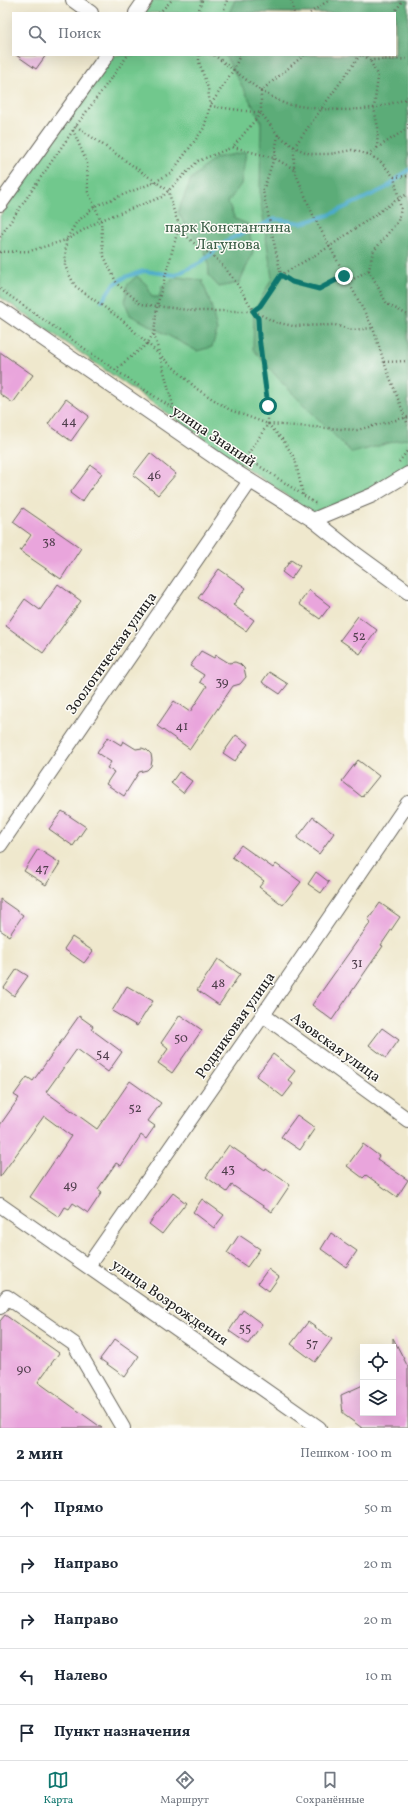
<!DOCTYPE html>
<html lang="ru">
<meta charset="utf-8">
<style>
:root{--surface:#fff;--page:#f2f2f3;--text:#1f2937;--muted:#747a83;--line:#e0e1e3;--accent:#0f766e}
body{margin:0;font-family:Vollkorn,serif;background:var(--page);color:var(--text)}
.controls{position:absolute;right:12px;bottom:12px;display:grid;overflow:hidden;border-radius:0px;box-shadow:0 4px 16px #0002}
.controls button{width:36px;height:36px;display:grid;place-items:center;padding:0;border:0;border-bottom:1px solid var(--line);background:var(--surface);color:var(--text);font:20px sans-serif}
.stop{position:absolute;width:12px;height:12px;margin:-9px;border:3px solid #0f766e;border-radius:50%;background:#fff}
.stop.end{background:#0f766e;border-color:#fff;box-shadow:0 1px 4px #0008}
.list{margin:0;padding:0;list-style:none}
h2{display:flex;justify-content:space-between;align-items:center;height:52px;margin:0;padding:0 16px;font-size:17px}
h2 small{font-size:13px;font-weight:400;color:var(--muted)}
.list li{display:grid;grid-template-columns:26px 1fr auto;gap:12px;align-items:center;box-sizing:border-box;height:56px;padding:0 16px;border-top:1px solid var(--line)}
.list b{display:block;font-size:15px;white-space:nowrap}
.list em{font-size:13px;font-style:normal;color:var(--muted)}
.icon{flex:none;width:22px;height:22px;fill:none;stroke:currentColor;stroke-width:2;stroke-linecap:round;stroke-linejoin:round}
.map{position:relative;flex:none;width:408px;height:1428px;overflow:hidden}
.search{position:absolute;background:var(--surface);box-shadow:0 4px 16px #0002;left:12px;right:12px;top:12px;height:44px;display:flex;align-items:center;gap:10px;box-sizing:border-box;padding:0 14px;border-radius:0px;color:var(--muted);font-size:15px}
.sheet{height:332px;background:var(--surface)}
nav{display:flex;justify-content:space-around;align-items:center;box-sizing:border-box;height:56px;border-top:1px solid var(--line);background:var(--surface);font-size:11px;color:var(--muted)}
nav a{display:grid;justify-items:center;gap:2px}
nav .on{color:var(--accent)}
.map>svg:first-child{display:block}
.green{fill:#71c88d;stroke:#467254}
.forest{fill:#5cac78;stroke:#3c644a}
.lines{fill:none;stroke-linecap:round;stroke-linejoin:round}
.stream{stroke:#4cabcb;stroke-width:4}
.building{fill:#e9a5dc}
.minor-casing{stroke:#66635a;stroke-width:16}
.path{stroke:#66635a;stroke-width:2.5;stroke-dasharray:1 3;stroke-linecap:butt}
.minor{stroke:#fff;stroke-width:14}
.route{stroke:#0f766e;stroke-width:5}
.labels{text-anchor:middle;stroke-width:3;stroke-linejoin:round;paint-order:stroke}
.number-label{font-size:13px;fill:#4f3e4c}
.park-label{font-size:15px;fill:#3e6149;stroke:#fdfcf7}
.street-label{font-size:15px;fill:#1c1c1c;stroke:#fdfcf7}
</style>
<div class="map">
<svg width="408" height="1428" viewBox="0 0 408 1428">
<rect width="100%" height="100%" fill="#fdfcf7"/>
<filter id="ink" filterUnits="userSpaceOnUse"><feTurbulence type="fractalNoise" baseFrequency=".025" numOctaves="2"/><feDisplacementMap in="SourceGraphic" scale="8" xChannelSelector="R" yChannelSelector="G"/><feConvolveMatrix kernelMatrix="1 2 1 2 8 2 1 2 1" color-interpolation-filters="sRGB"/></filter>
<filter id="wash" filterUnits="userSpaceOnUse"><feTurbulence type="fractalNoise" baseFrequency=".012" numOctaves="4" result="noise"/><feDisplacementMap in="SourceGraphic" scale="16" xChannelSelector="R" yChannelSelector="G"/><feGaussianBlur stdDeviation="0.9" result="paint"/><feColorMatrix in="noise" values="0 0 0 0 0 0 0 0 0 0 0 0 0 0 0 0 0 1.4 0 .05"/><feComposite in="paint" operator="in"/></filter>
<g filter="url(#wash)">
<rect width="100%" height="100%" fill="#efe8cd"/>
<path class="green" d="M153,0H408V467L355,497L313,514L0,297V216L114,55H395V13H144Z"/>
<g class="forest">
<path d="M235,0H408V438L352,453L284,385L253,349L254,312L272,278L260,196L261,121L225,55H395V13H229Z"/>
<path d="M246,152L241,184L228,202L235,219L248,224L253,253L239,283L219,287L209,276L208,259L200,242L188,230L178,212L191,179L215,158Z"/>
<path d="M137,276L147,285L152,297H159L162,286L177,277L202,280L211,305L217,331L212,347L197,351L130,315L125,302L127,285Z"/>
</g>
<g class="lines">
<path class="stream" d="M102,301L112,286L125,277L144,271L175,275L200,263L230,239L275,219L302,223L329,215L386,188L408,170"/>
</g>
<g id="blocks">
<g class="building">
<path d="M16,55H46L36,69Z"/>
<path d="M0,352L33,375L13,403L0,394Z"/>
<path d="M66,399L89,416L71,441L48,424Z"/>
<path d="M150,453L176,474L158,495L133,475Z"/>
<path d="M91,465L102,473L82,502L70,493Z"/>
<path d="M23,508L81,548L61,579L20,551L31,535L13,522Z"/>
<path d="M291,560L300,566L291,579L282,572Z"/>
<path d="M219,569L246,588L233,605L254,620L246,631L198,598Z"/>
<path d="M58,584L81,601L43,653L6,626L25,599L40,610Z"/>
<path d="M309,590L330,606L320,619L299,604Z"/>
<path d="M358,616L377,630L360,654L340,640Z"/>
<path d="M201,651L214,658L216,655L229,663L235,662L240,664L244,668L246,677L240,684L233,686L190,749L157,726L174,701L190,712L207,686L200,682L204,675L190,666Z"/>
<path d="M269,672L288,684L280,694L262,682Z"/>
<path d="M236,735L248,744L235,761L223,753Z"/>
<path d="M108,737L121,745L123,741L136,749L142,748L147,750L151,754L152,760L151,766L147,770L139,772L124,796L106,784L114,772L107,768L111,762L97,753Z"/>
<path d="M358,760L379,776L362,797L342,781Z"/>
<path d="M179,772L192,781L183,793L171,783Z"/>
<path d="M62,811L86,827L73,846L49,829Z"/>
<path d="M313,817L334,833L319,854L297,838Z"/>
<path d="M241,845L273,868L276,864L301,882L283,905L259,887L264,881L232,857Z"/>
<path d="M38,849L60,863L46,885L24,871Z"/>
<path d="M316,872L329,882L321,893L308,884Z"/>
<path d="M0,899L23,915L9,936L0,930Z"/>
<path d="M380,903L400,917L381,945L383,946L332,1020L312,1005L358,940L371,922L368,920Z"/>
<path d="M72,937L93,951L84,963L64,949Z"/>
<path d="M218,959L240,974L219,1005L197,990Z"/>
<path d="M17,969L28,976L14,996L4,988Z"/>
<path d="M127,986L153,1001L137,1026L112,1011Z"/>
<path d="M180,1015L202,1030L172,1073L158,1063L168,1049L161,1043Z"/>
<path d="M79,1016L93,1026L91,1029L122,1052L108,1072L77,1049L46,1092L97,1129L130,1081L161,1103L148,1121L155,1126L146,1139L141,1135L121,1166L116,1163L98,1189L102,1192L88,1213L73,1203L69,1209L65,1207L59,1217L30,1197L71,1136L44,1116L0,1177V1125L19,1098L14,1095L27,1077L33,1081Z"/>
<path d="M382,1028L399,1040L386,1058L369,1045Z"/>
<path d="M273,1054L295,1071L288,1080L293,1084L283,1097L256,1076Z"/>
<path d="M297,1115L315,1128L300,1150L281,1137Z"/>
<path d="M363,1144L379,1156L377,1159L408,1180L397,1197L366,1175L363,1178L347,1166Z"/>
<path d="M229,1145L265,1170L266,1168L290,1185L272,1212L232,1185L227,1192L206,1177Z"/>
<path d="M173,1193L186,1203L162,1234L149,1224Z"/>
<path d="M202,1199L224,1215L214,1228L193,1212Z"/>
<path d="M331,1233L357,1251L346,1267L321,1249Z"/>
<path d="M239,1235L260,1249L247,1267L227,1253Z"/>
<path d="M268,1269L279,1277L269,1291L258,1283Z"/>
<path d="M243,1310L262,1324L248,1344L229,1331Z"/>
<path d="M5,1315L59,1353L38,1382L102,1428H0V1321Z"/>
<path d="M308,1322L332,1339L315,1362L291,1344Z"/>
<path d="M393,1338L408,1367V1428H362L343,1414L341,1395L363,1385V1413H393Z"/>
<path d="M115,1339L139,1356L125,1377L100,1359Z"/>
</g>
</g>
</g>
<g filter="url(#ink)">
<use href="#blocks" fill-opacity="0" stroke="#66635a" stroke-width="1"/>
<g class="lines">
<g class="minor-casing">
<g id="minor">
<path d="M73,0L91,13"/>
<path d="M136,13L145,0"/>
<path d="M0,204L107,55"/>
<path d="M0,309L236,472L313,520L353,552L408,592"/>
<path d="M313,520L373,495L408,474"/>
<path d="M0,845L250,481"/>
<path d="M263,1015L408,1120"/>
<path d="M0,1205L319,1428"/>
<path d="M88,1266L263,1015L408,803"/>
<path d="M0,1307L7,1297L74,1344L123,1428"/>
</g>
</g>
<g class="path">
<path d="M291,0L294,13"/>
<path d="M159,13L172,0"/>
<path d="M198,13L202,0"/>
<path d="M223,13L227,0"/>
<path d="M310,13L329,0"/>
<path d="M394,13L403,0"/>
<path d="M199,55V62L208,88L210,106L204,128L172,172L155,182L95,206L76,223L66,240L65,266L75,286L122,320L197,389L230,410L268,424L357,430L408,417"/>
<path d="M214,55L261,91V113L278,135L294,147L310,154H330L352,150L367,154L380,161L394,177L401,209L398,221L373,252L369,270L348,282"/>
<path d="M304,55L261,91L285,104L320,109L349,110L374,108L407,99"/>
<path d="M360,55L294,147V169L313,215L373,328L384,362L408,425"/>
<path d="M363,55L370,60L408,59"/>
<path d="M76,126L169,191C173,211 178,230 194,243C202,250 213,254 219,262C233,276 243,293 253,310"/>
<path d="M73,130L87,163L88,192L101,220L103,254L117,284L141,304L195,311H253L275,322L293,326L335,325L352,330L373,328"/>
<path d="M278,135L274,158L263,191L281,275L292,282L319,289L344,276"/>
<path d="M233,147L274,158L294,169"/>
<path d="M377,148L408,128V95"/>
<path d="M367,154L377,149L378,128L374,108L378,77L370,60"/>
<path d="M394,177L408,176"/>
<path d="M0,237L76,126L128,55"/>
<path d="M0,252L30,251L66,240L101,220L162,197L198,161L233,147L261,113L210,106L234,69L240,55"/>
<path d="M369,270L387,304L408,315"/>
<path d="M0,289L115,370L315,503L318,502"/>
<path d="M384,362L408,361"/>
<path d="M115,370L147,344L153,334"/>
<path d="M174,409L154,334L157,306L179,226"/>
<path d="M268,424L283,440L295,459L303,495"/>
<path d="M246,457L268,424V406L259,337L258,318L253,311L260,306L281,275L329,247L399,198L408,194"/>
<path d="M399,462L408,450"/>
</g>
<use href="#minor" class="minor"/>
</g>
</g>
<g class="lines" filter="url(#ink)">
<path class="route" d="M268,406L259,337L258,318L253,311L260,306L281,275L292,282L319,289L344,276"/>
</g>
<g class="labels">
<g class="number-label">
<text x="69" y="425">44</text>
<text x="154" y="479">46</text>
<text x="49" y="546">38</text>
<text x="359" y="640">52</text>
<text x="222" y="686">39</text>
<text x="182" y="730">41</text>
<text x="42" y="872">47</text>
<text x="357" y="967">31</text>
<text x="218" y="987">48</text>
<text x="181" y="1042">50</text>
<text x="103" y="1058">54</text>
<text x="135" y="1112">52</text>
<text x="228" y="1173">43</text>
<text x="70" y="1189">49</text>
<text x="245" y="1332">55</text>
<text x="312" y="1347">57</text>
<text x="24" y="1373">90</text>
</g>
<g class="park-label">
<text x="228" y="232">парк Константина<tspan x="228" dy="17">Лагунова</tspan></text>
</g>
<g class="street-label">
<text transform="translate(214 436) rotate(34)" y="5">улица Знаний</text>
<text transform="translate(111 653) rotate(-55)" y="5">Зоологическая улица</text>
<text transform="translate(235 1025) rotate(-55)" y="5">Родниковая улица</text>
<text transform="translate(336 1047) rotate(36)" y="5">Азовская улица</text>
<text transform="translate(170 1302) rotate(35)" y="5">улица Возрождения</text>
</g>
</g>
</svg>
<div class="controls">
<button><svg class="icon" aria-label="locate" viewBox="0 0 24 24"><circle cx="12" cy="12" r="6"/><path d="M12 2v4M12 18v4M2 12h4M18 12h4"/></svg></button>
<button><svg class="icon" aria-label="layers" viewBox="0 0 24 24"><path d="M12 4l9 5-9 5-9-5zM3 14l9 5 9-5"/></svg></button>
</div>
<div class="stop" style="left:268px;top:406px"></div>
<div class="stop end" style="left:344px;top:276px"></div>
<div class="search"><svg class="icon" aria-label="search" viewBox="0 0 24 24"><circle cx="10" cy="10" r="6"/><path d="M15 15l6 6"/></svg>Поиск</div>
</div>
<section class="sheet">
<h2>2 мин<small>Пешком · 100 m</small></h2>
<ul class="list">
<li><svg class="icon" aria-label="ahead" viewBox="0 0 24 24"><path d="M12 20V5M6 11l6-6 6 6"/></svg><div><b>Прямо</b></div><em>50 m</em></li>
<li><svg class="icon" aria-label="right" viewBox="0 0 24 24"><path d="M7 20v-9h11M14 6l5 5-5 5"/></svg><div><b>Направо</b></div><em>20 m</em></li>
<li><svg class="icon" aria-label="right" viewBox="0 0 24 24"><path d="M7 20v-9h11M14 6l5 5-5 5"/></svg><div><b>Направо</b></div><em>20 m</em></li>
<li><svg class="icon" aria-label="left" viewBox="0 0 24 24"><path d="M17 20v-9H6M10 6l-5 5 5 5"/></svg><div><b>Налево</b></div><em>10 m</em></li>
<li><svg class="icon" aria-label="arrive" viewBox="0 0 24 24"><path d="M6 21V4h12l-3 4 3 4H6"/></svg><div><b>Пункт назначения</b></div></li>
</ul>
</section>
<nav>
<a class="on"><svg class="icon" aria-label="map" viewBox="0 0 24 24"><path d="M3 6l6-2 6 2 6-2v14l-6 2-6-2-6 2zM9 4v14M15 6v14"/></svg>Карта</a>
<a><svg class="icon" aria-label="directions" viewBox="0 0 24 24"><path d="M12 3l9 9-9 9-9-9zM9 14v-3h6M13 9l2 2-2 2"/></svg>Маршрут</a>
<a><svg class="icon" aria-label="saved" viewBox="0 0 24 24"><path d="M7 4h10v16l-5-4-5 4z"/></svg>Сохранённые</a>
</nav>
